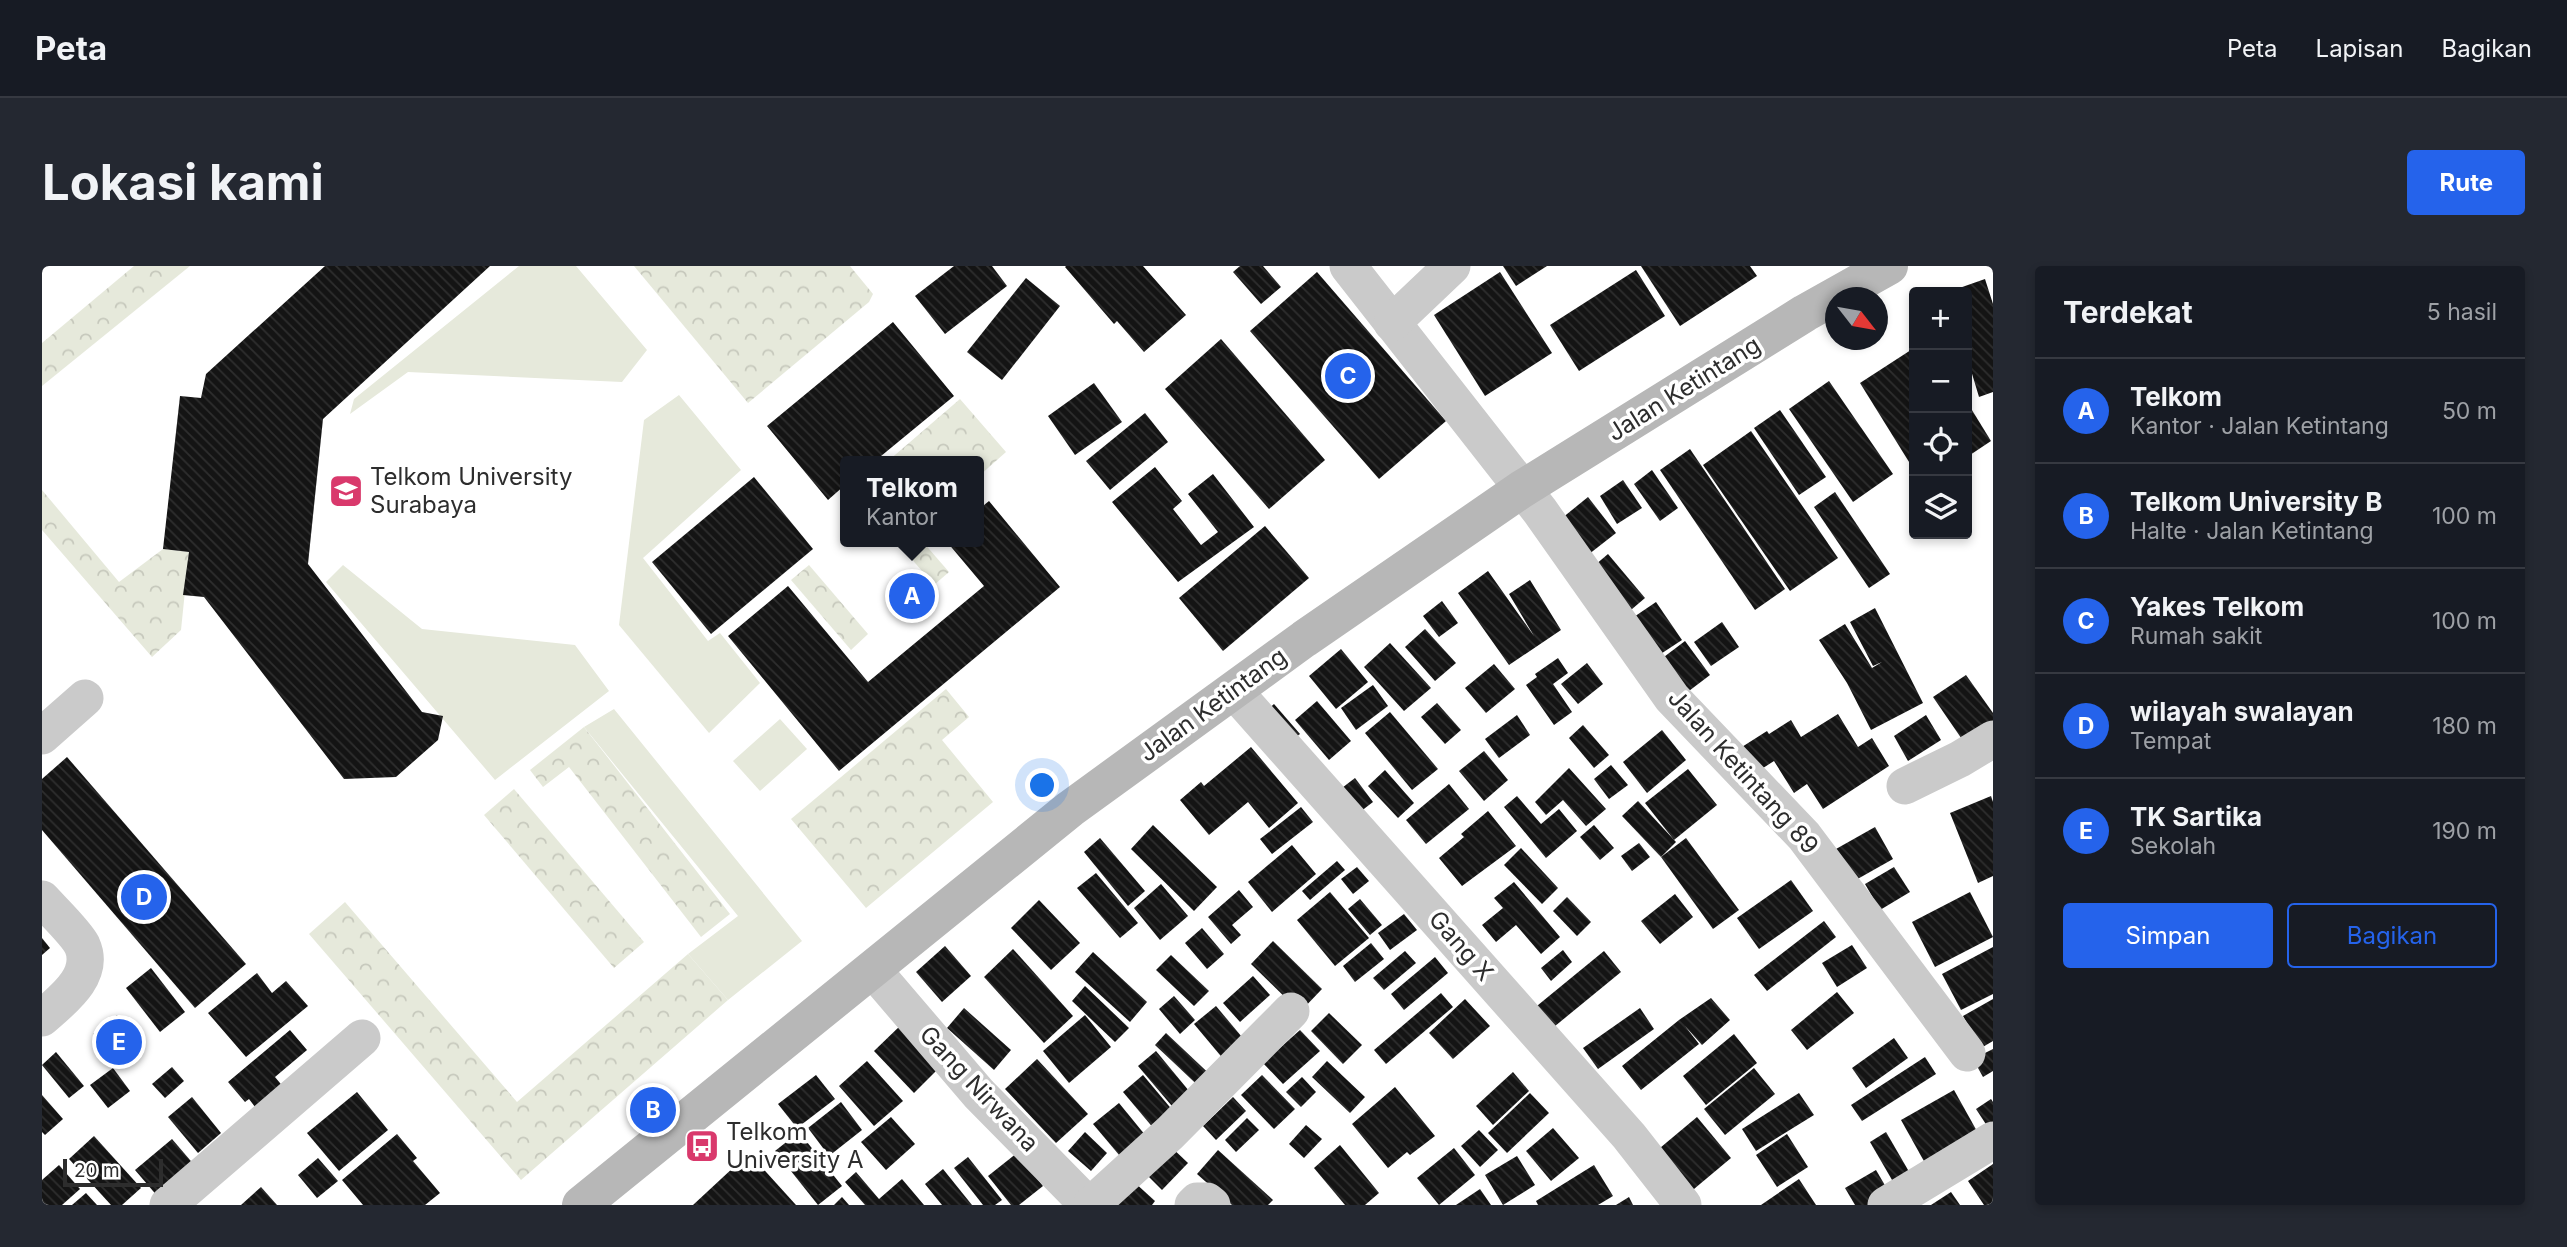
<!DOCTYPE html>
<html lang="id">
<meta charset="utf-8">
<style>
:root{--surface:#171b24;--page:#242831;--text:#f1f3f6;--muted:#9ea1a6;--line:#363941;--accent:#2563eb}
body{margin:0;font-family:Inter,sans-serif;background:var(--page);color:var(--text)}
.controls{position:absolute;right:21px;top:21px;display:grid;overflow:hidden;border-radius:7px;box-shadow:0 4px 10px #0003}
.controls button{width:63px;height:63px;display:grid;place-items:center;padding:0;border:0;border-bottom:2px solid var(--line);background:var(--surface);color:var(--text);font:35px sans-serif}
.compass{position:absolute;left:1783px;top:21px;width:63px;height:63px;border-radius:50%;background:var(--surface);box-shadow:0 4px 10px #0003;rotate:121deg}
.scale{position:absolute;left:21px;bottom:18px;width:100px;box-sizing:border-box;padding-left:7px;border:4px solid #2d2d2d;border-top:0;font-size:19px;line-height:24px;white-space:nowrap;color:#2d2d2d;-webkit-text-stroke:5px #fff;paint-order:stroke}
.you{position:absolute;left:1001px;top:520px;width:24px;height:24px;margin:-18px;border:5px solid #fff;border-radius:50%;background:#1a73e8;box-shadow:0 0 0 10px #1a73e833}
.badge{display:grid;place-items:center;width:46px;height:46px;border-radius:50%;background:var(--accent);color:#fff;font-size:23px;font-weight:700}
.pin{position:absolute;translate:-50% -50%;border:4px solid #fff;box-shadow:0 2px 7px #0006}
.popup{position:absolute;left:798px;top:190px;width:144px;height:91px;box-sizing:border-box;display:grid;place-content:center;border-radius:7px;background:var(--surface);filter:drop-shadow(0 2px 5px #0005);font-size:23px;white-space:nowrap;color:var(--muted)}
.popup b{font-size:26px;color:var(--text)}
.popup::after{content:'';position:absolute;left:50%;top:100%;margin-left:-14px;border:14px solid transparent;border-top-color:var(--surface)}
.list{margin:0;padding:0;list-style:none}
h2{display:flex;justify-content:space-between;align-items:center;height:91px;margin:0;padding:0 28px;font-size:30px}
h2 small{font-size:23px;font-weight:400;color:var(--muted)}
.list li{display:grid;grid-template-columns:46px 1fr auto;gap:21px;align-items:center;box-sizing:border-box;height:105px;padding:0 28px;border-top:2px solid var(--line)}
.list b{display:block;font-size:26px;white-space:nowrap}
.list p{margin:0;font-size:23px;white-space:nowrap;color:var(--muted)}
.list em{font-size:23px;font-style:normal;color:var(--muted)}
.actions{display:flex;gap:14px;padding:21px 28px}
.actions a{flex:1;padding:16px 0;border:2px solid var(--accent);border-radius:7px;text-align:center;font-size:24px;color:var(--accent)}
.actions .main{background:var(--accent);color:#fff}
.icon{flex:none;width:38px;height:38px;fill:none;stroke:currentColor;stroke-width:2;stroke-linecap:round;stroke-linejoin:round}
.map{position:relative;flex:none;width:1951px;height:939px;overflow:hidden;border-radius:7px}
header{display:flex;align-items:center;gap:42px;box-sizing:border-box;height:98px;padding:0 35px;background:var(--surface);border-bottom:2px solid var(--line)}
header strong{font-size:33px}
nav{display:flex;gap:38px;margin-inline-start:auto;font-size:24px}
.intro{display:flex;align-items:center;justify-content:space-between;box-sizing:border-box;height:168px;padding:0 42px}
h1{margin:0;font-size:49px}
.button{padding:18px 32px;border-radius:7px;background:var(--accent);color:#fff;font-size:24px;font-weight:700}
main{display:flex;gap:42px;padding:0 42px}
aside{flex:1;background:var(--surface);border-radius:7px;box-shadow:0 4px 10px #0003}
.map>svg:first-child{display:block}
.grass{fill:#e6e9db}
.forest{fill:url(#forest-crowns)}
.building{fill:url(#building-back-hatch)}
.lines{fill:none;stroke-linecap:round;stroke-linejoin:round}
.street{stroke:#cacaca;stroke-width:37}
.secondary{stroke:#b7b7b7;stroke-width:38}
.labels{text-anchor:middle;stroke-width:7;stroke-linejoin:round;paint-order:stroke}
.street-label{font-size:24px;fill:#2d2d2d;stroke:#fff}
.poi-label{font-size:24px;fill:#2d2d2d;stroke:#fff;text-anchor:start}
</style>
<header>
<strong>Peta</strong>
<nav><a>Peta</a><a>Lapisan</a><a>Bagikan</a></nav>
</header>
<div class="intro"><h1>Lokasi kami</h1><a class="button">Rute</a></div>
<main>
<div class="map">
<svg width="1951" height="939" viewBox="0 0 1951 939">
<defs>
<pattern id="forest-crowns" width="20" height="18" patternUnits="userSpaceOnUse" patternTransform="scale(1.75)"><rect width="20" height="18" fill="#e6e9db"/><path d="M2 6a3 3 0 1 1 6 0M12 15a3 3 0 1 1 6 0" fill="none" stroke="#c6c8bc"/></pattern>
<pattern id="building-back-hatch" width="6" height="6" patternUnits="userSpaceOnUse" patternTransform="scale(1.75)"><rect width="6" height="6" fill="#141414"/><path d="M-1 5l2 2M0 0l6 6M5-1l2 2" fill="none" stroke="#2e2e2e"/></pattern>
</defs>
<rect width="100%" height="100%" fill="#fff"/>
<g class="grass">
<path d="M477,0H534L605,84L580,116L366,106L308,148L312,133Z"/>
<path d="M637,129L699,204L601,292L666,375L678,367L718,417L667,467L577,359L602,154Z"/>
<path d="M301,299L380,363L533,379L567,425L453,514L284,316Z"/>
<path d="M572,443L760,675L686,734L646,688L696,650L542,461Z"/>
<path d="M738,453L765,483L718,525L691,495Z"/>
</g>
<g class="forest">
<path d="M92,0H148L0,120V77Z"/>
<path d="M592,0H808L831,28L827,36L706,137Z"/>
<path d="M918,133L964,186L937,210L936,195H846Z"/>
<path d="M0,224L77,316L121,283L147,286L139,364L110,391L0,264Z"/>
<path d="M855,276H881L907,306L892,319Z"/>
<path d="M767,299L826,368L809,384L749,314Z"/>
<path d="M904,423L927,451L900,474L951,536L824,642L749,553Z"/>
<path d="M542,461L688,648L659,671L527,501L501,521L488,504Z"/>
<path d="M472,523L602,676L572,702L442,549Z"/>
<path d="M303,636L475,836L646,688L686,734L479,914L267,668Z"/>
</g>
<g class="building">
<path d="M283,0H448L281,153L266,298L380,446L401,450L396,474L354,511L302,513L162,331L141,329L147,286L121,283L138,130L159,132L164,108Z"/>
<path d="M912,0H950L965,20L903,68L873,30Z"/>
<path d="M1024,0H1101L1144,49L1102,86L1075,55L1072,58L1023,1Z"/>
<path d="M1198,0H1221L1239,21L1219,38L1191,6Z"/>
<path d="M1461,0H1505L1474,20Z"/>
<path d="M1599,0H1708L1715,10L1638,60Z"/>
<path d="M1594,4L1623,50L1537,105L1508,59Z"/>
<path d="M1275,6L1404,155L1337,213L1208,65Z"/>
<path d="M1458,6L1510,87L1443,130L1392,49Z"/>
<path d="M984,12L1018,40L960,114L925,86Z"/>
<path d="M1943,13L1951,38V126L1937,131L1925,91V26H1906Z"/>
<path d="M851,56L912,130L833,195H803V219L786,234L725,160Z"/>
<path d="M1179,73L1283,194L1227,243L1123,123Z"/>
<path d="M1872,82V204L1818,117Z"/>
<path d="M1787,115L1851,208L1811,236L1747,143Z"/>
<path d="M1052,117L1080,156L1033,189L1006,150Z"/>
<path d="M1925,136L1949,175L1925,191Z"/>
<path d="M1738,144L1784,211L1757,229L1712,162Z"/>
<path d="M1103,147L1126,176L1068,224L1044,195Z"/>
<path d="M1709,165L1796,292L1748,325L1661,199Z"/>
<path d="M1648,183L1743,323L1713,344L1618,204Z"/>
<path d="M1113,201L1140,235L1131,243L1159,279L1176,266L1146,228L1171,208L1212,261L1136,316L1070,236Z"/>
<path d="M1610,204L1636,242L1618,255L1592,218Z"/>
<path d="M712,211L771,283L669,368L610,296Z"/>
<path d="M1581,214L1600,242L1575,258L1558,230Z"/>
<path d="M1793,226L1848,308L1827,322L1772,241Z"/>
<path d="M1546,231L1574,267L1542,292L1514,257Z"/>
<path d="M947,235L1018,321L797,505L686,370L746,320L826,416L942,320L905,276H936V244Z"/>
<path d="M1223,260L1267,312L1181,385L1137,332Z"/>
<path d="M1566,288L1603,332L1583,349L1546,305Z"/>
<path d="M1446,305L1492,370L1467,328L1488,314L1519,364L1467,399L1416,327Z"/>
<path d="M1400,335L1416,357L1397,371L1381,350Z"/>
<path d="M1614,336L1640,374L1608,395L1583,357Z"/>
<path d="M1833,342L1881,437L1829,464L1805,417L1777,374L1803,358L1830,402L1840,396L1831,400L1808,356Z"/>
<path d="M1680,356L1697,381L1669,400L1652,376Z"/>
<path d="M1383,363L1414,397L1393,415L1363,381Z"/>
<path d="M1643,375L1668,409L1643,428L1618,394Z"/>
<path d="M1348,377L1389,422L1362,445L1322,401Z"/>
<path d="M1299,383L1326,416L1294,443L1267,410Z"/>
<path d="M1516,392L1526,407L1511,418L1530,446L1512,459L1484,419L1495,411L1493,408Z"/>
<path d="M1545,397L1561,418L1536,438L1519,418Z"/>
<path d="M1452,398L1473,423L1444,447L1423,422Z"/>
<path d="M1924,409L1951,447V468L1928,485L1891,431Z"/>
<path d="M1331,419L1346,440L1314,464L1299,442Z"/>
<path d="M1275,435L1309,475L1287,494L1253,454Z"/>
<path d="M1395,437L1419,464L1403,478L1379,451Z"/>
<path d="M1232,438L1258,468L1249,475L1224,445Z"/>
<path d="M1348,446L1396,503L1370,524L1323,467Z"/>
<path d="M1796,448L1816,481L1830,472L1847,500L1781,543L1765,518L1752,527L1732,495L1707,511L1692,486L1725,465L1727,468L1749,454L1759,471Z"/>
<path d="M1475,449L1488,469L1457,492L1443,473Z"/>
<path d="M1884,449L1899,474L1866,495L1852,470Z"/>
<path d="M1541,459L1567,489L1552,502L1527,472Z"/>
<path d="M1620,464L1644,494L1605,527L1581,496Z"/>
<path d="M1209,481L1256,537L1227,562L1206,536L1167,569L1138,534L1159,516L1162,520Z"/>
<path d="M1442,485L1466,514L1442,535L1417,505Z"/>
<path d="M25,491L204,698L153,742L0,564V513Z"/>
<path d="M1569,499L1586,519L1567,533L1552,513Z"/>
<path d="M1527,502L1564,543L1544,560L1521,534L1504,549L1493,536Z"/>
<path d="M1646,503L1675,539L1632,574L1603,537Z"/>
<path d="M1343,504L1372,537L1356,552L1326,520Z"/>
<path d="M1313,512L1331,536L1314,549L1296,525Z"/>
<path d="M1407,518L1427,543L1384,578L1364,554Z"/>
<path d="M1475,530L1499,558L1517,543L1535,565L1504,592L1462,541Z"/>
<path d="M1949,530L1951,536V610L1936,617L1908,547Z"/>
<path d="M1596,535L1634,576L1619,591L1580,550Z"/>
<path d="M1259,541L1271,556L1230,588L1218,573Z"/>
<path d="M1446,545L1474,580L1420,620L1397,592L1422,571L1419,568Z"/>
<path d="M1111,559L1175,621L1152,645L1089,583Z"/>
<path d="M1552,559L1572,582L1558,594L1538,571Z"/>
<path d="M1833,561L1851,593L1812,615L1794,583Z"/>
<path d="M1058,572L1103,625L1086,640L1042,586Z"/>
<path d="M1644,572L1697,644L1671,663L1619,591Z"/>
<path d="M1597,577L1608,591L1590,605L1579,590Z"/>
<path d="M1250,579L1274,608L1230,646L1206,616Z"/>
<path d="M1479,582L1516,622L1500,638L1462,599Z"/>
<path d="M1295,595L1303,604L1268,634L1260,625Z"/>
<path d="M1315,601L1327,615L1311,628L1299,613Z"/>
<path d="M1852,601L1868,626L1838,644L1823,618Z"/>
<path d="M1054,607L1096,657L1078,672L1035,622Z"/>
<path d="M1749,614L1771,645L1717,683L1695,652Z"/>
<path d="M1472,616L1518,671L1499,688L1474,659L1454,676L1440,659L1461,642L1452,632Z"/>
<path d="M1119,618L1146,650L1118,674L1092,642Z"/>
<path d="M1197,624L1211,641L1190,659L1199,669L1189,678L1166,651Z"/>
<path d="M1288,626L1327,672L1293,700L1255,654Z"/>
<path d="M1928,626L1951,671L1893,701L1870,656Z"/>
<path d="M1633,628L1651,651L1618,678L1599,655Z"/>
<path d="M1525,631L1549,656L1535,670L1511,645Z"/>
<path d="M1318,633L1340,659L1328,669L1306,643Z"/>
<path d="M997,634L1038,677L1009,704L969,662Z"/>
<path d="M1362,648L1375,664L1348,684L1336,667Z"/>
<path d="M1782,655L1794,671L1725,725L1712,709Z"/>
<path d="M1160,662L1182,688L1165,703L1143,677Z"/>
<path d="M0,672L8,682L0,689Z"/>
<path d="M1231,675L1280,723L1258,746L1209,698Z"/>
<path d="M1329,677L1342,693L1313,716L1301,700Z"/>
<path d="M1810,679L1825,702L1795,721L1780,697Z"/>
<path d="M903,680L929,710L900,736L874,706Z"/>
<path d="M1951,681V728L1919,744L1900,708Z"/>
<path d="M971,683L1031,750L1002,777L942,711Z"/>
<path d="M1521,684L1530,696L1509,715L1499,702Z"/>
<path d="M1363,685L1374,697L1342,724L1331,712Z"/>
<path d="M1562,685L1579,706L1507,765L1490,744Z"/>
<path d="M1051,686L1105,736L1088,756L1033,706Z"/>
<path d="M1129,689L1167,725L1152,740L1114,704Z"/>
<path d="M1393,691L1406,707L1362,744L1349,728Z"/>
<path d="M109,702L143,746L118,766L84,722Z"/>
<path d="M215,707L230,727L244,715L266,740L204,791L166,747Z"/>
<path d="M1211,710L1228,729L1198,756L1181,737Z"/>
<path d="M1043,720L1087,762L1073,776L1030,735Z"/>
<path d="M1795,726L1812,747L1765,784L1749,764Z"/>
<path d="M1399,727L1411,741L1344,798L1332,784Z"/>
<path d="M1132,730L1153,754L1138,768L1117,743Z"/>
<path d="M1669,732L1688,754L1660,779L1643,760L1657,778L1599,824L1580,800L1637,754Z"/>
<path d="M1423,733L1448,760L1411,793L1387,767Z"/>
<path d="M1951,733V775L1939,782L1921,750Z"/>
<path d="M1174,740L1210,783L1188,801L1152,758Z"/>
<path d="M922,742L969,784L952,804L905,762Z"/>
<path d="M1598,742L1612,763L1556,803L1541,782Z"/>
<path d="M1287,747L1320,779L1301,798L1269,765Z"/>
<path d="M75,749L102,783L79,802L51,768Z"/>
<path d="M1043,749L1069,781L1027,817L1001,785Z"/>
<path d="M860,758L900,799L872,827L832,785Z"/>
<path d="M248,764L265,784L233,811L243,823L216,845L207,833L203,836L186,816Z"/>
<path d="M1258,764L1278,785L1241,818L1221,797Z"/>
<path d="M1124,767L1176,816L1165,828L1113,779Z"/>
<path d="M1692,768L1715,797L1664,839L1641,810Z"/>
<path d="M1852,772L1866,792L1824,822L1810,802Z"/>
<path d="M1951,783V805L1941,811L1931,793Z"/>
<path d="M1114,785L1152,831L1135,846L1096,800Z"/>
<path d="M14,786L42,820L27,832L0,799Z"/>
<path d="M1883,791L1894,808L1820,855L1809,839Z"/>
<path d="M995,793L1046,848L1014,877L963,823Z"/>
<path d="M825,795L861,835L832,860L797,820Z"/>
<path d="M1285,795L1323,831L1308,847L1270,811Z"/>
<path d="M130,801L142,815L123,832L110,818Z"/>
<path d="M71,802L88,825L66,842L48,819Z"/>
<path d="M1712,802L1733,828L1683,869L1662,843Z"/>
<path d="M1471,806L1487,825L1451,859L1434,840Z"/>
<path d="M774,809L793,833L755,862L736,838Z"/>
<path d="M1101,809L1137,852L1118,870L1081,826Z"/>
<path d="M1220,809L1253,843L1232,863L1199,829Z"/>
<path d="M1260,811L1274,826L1259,841L1244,826Z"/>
<path d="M1353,821L1393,870L1368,889L1365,886L1346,902L1310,858Z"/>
<path d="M1912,824L1941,876L1888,906L1859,854Z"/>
<path d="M315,826L346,864L297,905L265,867Z"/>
<path d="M1488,827L1507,847L1465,887L1446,867Z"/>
<path d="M1757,827L1772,849L1714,885L1700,863Z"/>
<path d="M0,829L21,853L3,869L0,866Z"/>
<path d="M150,831L179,867L156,887L126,851Z"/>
<path d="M1191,831L1204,845L1174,874L1161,860Z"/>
<path d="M1949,833L1951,836V869L1934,843Z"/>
<path d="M799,836L820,864L787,890L766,862Z"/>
<path d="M1077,837L1108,875L1083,896L1051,858Z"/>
<path d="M849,851L873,878L844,904L819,876Z"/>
<path d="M1655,851L1689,892L1646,928L1612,887Z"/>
<path d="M1205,852L1217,864L1194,886L1183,874Z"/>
<path d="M1264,859L1280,873L1262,892L1247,878Z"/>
<path d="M1511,862L1537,892L1509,915L1484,885Z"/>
<path d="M1437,864L1456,884L1438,901L1419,880Z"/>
<path d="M757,866L800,920L776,939L733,885Z"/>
<path d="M1043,866L1065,887L1049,905L1026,885Z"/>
<path d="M1844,866L1873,916L1857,926L1828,876Z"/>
<path d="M355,868L375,892L371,895L398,927L383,939H321L300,914Z"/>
<path d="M1745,868L1766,901L1735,921L1714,889Z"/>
<path d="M52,870L99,922L80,939H69L27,893Z"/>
<path d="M130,873L154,901L117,932L93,904Z"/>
<path d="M1127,879L1146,897L1120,924L1102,906Z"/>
<path d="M1298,879L1337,927L1323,939H1303L1272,902Z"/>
<path d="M1412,882L1433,909L1397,939L1375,912Z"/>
<path d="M1176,884L1231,934L1226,939H1190L1155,908Z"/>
<path d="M707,887L754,939H651Z"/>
<path d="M975,887L1001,920L977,939H969L946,910Z"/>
<path d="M1475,890L1493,919L1461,939L1443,909Z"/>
<path d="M926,891L960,934L953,939H941L912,902Z"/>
<path d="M276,892L296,915L275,932L256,909Z"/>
<path d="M1951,898V939H1942L1926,915Z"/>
<path d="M17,899L38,923L20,939H0V914Z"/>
<path d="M1552,899L1571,930L1556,939H1496L1494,935Z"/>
<path d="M901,903L930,939H900L883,918Z"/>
<path d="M1834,904L1851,933L1841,939H1813L1803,922Z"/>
<path d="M814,906L837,933L860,913L882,939H823L803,916Z"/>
<path d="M1757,913L1774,939H1719Z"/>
<path d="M1091,915L1113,935L1110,939H1072Z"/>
<path d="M219,921L235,939H199Z"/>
<path d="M1438,923L1449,939H1414Z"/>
<path d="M1909,926L1918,939H1889Z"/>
<path d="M44,927L55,939H30Z"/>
<path d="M800,931L807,939H792Z"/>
<path d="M1587,931L1591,939H1574Z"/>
</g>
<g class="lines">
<g class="street">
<path d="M1306,0L1498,245L1630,432L1762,570L1925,787"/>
<path d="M1350,57L1410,0"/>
<path d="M1192,425L1587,870L1641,939"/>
<path d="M0,470L43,432"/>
<path d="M1863,520L1918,493L1951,473"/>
<path d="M0,633C10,644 34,667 40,679C54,710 19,735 0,752"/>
<path d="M831,704L937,828L1046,939"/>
<path d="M126,939L320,772"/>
<path d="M1049,939L1128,867L1249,745"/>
<path d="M1151,939L1155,935H1165L1170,939"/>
<path d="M1844,939L1951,874"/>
</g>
<path class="secondary" d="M539,939L1028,543L1262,373L1480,223L1763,47L1847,0"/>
</g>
<defs>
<g id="university-square" transform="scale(1.75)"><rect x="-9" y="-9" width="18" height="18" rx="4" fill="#d9396c" stroke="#fff"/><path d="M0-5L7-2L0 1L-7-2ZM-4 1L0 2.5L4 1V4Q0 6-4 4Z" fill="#fff"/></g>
<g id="bus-square" transform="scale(1.75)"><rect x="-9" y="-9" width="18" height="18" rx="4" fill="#d9396c" stroke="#fff"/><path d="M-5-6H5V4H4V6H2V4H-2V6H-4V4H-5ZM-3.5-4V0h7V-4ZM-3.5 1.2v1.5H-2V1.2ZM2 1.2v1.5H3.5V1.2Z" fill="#fff"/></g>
</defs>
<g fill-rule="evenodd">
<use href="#university-square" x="304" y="225"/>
<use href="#bus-square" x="660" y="880"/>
</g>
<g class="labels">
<g class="street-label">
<text transform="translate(1642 123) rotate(-32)" y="8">Jalan Ketintang</text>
<text transform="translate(1171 439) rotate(-36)" y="8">Jalan Ketintang</text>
<text transform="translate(1701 506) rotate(48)" y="8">Jalan Ketintang 89</text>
<text transform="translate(1419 680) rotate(49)" y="8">Gang X</text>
<text transform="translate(937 823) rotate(47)" y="8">Gang Nirwana</text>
</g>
<g class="poi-label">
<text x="328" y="219">Telkom University<tspan x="328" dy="28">Surabaya</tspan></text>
<text x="684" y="874">Telkom<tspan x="684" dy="28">University A</tspan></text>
</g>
</g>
</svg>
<div class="controls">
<button>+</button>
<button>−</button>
<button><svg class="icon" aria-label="locate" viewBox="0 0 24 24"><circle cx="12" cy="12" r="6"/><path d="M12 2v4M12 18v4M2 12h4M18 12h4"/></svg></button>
<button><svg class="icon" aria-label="layers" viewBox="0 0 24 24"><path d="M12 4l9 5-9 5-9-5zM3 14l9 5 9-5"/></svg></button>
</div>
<svg class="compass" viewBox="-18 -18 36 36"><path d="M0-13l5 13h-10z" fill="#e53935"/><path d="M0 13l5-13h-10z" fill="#9ea1a6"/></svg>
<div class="scale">20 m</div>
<div class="you"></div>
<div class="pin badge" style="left:870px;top:330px">A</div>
<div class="popup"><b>Telkom</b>Kantor</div>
<div class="pin badge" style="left:611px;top:844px">B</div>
<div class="pin badge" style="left:1306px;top:110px">C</div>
<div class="pin badge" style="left:102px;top:631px">D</div>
<div class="pin badge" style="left:77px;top:776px">E</div>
</div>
<aside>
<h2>Terdekat<small>5 hasil</small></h2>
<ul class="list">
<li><span class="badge">A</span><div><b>Telkom</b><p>Kantor · Jalan Ketintang</p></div><em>50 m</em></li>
<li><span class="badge">B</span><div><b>Telkom University B</b><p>Halte · Jalan Ketintang</p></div><em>100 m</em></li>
<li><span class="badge">C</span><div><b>Yakes Telkom</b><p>Rumah sakit</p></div><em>100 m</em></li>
<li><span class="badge">D</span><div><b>wilayah swalayan</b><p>Tempat</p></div><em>180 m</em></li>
<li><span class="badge">E</span><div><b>TK Sartika</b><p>Sekolah</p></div><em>190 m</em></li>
</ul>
<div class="actions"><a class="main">Simpan</a><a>Bagikan</a></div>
</aside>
</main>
